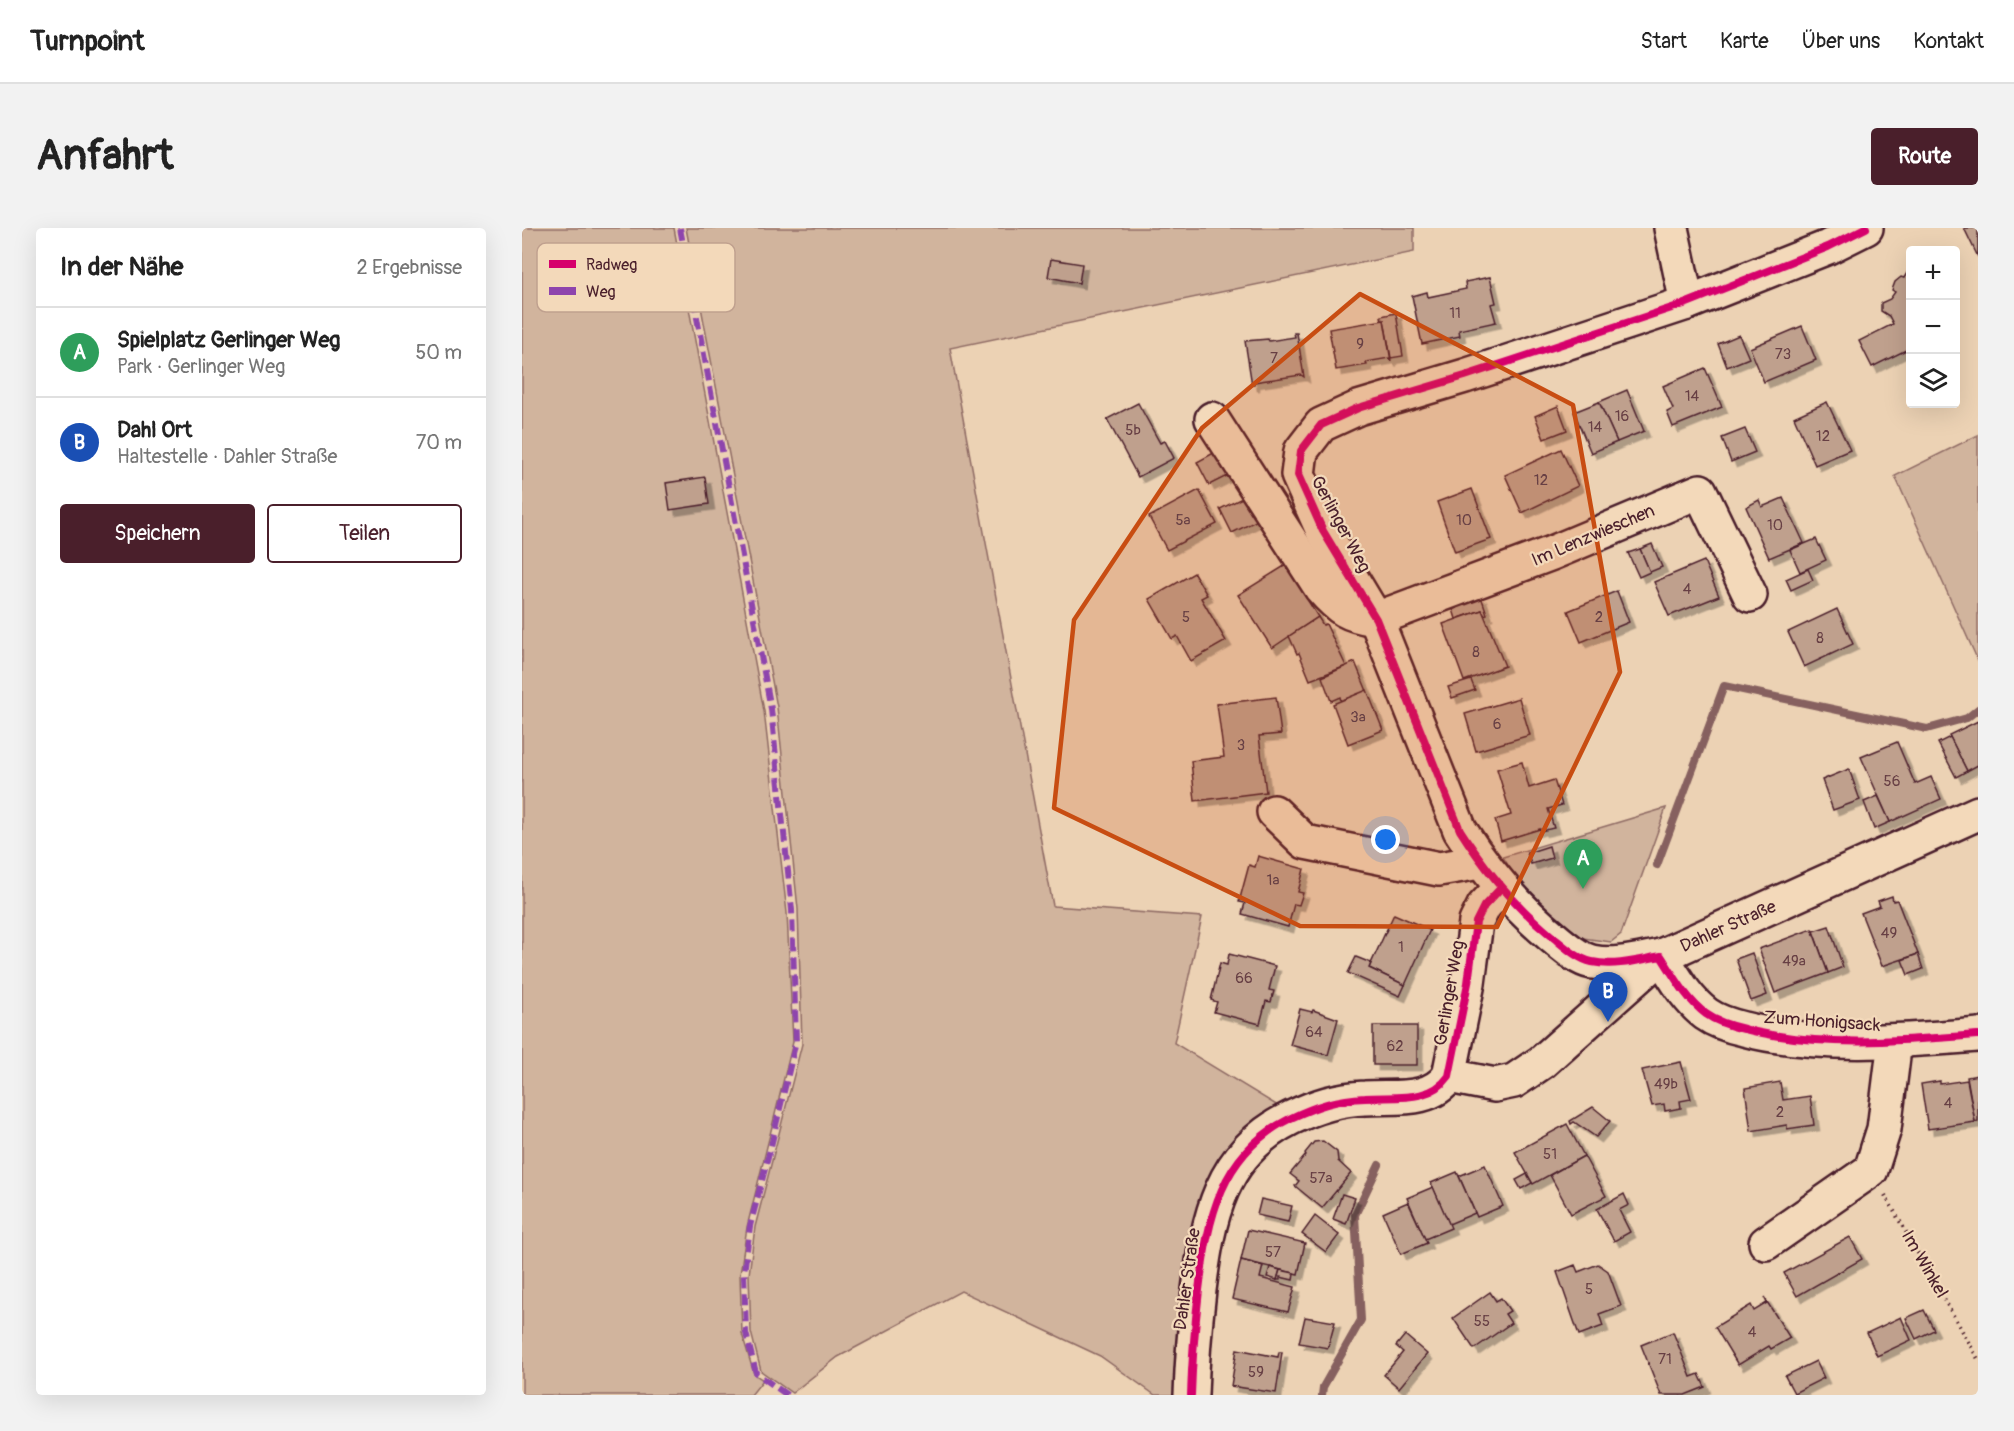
<!DOCTYPE html>
<html lang="de">
<meta charset="utf-8">
<style>
:root{--surface:#fff;--page:#f2f2f2;--text:#222;--muted:#767676;--line:#e0e0e0;--accent:#4a1f2b}
body{margin:0;font-family:Pangolin,sans-serif;background:var(--page);color:var(--text)}
.controls{position:absolute;right:18px;top:18px;display:grid;overflow:hidden;border-radius:6px;box-shadow:0 6px 24px #0002}
.controls button{width:54px;height:54px;display:grid;place-items:center;padding:0;border:0;border-bottom:2px solid var(--line);background:var(--surface);color:var(--text);font:30px sans-serif}
.you{position:absolute;left:864px;top:612px;width:21px;height:21px;margin:-15px;border:4px solid #fff;border-radius:50%;background:#1a73e8;box-shadow:0 0 0 9px #1a73e833}
.badge{display:grid;place-items:center;width:39px;height:39px;border-radius:50%;background:var(--accent);color:#fff;font-size:20px;font-weight:700}
.pin{position:absolute;translate:-50% -50px;filter:drop-shadow(0 2px 3px #0008)}
.pin::after{content:'';position:absolute;top:32px;width:21px;height:18px;background:inherit;clip-path:polygon(0 0,100% 0,50% 100%)}
.list{margin:0;padding:0;list-style:none}
h2{display:flex;justify-content:space-between;align-items:center;height:78px;margin:0;padding:0 24px;font-size:26px}
h2 small{font-size:20px;font-weight:400;color:var(--muted)}
.list li{display:grid;grid-template-columns:39px 1fr auto;gap:18px;align-items:center;box-sizing:border-box;height:90px;padding:0 24px;border-top:2px solid var(--line)}
.list b{display:block;font-size:22px;white-space:nowrap}
.list p{margin:0;font-size:20px;white-space:nowrap;color:var(--muted)}
.list em{font-size:20px;font-style:normal;color:var(--muted)}
.actions{display:flex;gap:12px;padding:18px 24px}
.actions a{flex:1;padding:14px 0;border:2px solid var(--accent);border-radius:6px;text-align:center;font-size:21px;color:var(--accent)}
.actions .main{background:var(--accent);color:#fff}
.icon{flex:none;width:33px;height:33px;fill:none;stroke:currentColor;stroke-width:2;stroke-linecap:round;stroke-linejoin:round}
.map{position:relative;flex:none;width:1456px;height:1167px;overflow:hidden;border-radius:6px}
header{display:flex;align-items:center;gap:36px;box-sizing:border-box;height:84px;padding:0 30px;background:var(--surface);border-bottom:2px solid var(--line)}
header strong{font-size:28px}
nav{display:flex;gap:33px;margin-inline-start:auto;font-size:21px}
.intro{display:flex;align-items:center;justify-content:space-between;box-sizing:border-box;height:144px;padding:0 36px}
h1{margin:0;font-size:42px}
.button{padding:15px 27px;border-radius:6px;background:var(--accent);color:#fff;font-size:21px;font-weight:700}
main{display:flex;gap:36px;padding:0 36px}
aside{flex:1;background:var(--surface);border-radius:6px;box-shadow:0 6px 24px #0002}
.map>svg:first-child{display:block}
.green{fill:#d1b49d;stroke:#8e6a64;stroke-width:1.5}
.lines{fill:none;stroke-linecap:round;stroke-linejoin:round}
.stream{stroke:#86615e;stroke-width:8}
.building{fill:#bfa08d;stroke:#4a1f2b;stroke-width:1.5;filter:url(#shadow)}
.minor-casing{stroke:#4a1f2b;stroke-width:38}
.path{stroke:#4a1f2b;stroke-width:4;stroke-dasharray:1.5 4.5;stroke-linecap:butt}
.minor{stroke:#f3d9ba;stroke-width:33}
.quiet{stroke:#8e44ad;stroke-width:6;stroke-dasharray:12 6;stroke-linecap:butt}
.cycleway-casing{stroke:#f3d9ba;stroke-width:11}
.cycleway{stroke:#d6006c;stroke-width:8}
.marked{fill:#c84d12;fill-opacity:0.2;stroke:#c84d12;stroke-width:4.5;stroke-linejoin:round}
.labels{text-anchor:middle;stroke-width:4.5;stroke-linejoin:round;paint-order:stroke}
.number-label{font-size:15px;fill:#673f44}
.street-label{font-size:18px;fill:#4a1f2b;stroke:#f3d9ba}
.key{fill:#f3d9ba;stroke:#c0a18f;stroke-width:1.5}
.key-label{font-size:16px;fill:#4a1f2b}
</style>
<header>
<strong>Turnpoint</strong>
<nav><a>Start</a><a>Karte</a><a>Über uns</a><a>Kontakt</a></nav>
</header>
<div class="intro"><h1>Anfahrt</h1><a class="button">Route</a></div>
<main>
<aside>
<h2>In der Nähe<small>2 Ergebnisse</small></h2>
<ul class="list">
<li><span class="badge" style="background:#2e9e5b">A</span><div><b>Spielplatz Gerlinger Weg</b><p>Park · Gerlinger Weg</p></div><em>50 m</em></li>
<li><span class="badge" style="background:#1a4fb4">B</span><div><b>Dahl Ort</b><p>Haltestelle · Dahler Straße</p></div><em>70 m</em></li>
</ul>
<div class="actions"><a class="main">Speichern</a><a>Teilen</a></div>
</aside>
<div class="map">
<svg width="1456" height="1167" viewBox="0 0 1456 1167">
<defs>
<filter id="shadow"><feDropShadow dx="5.5" dy="5.5" stdDeviation="0" flood-color="#0004"/></filter>
</defs>
<rect width="100%" height="100%" fill="#ecd2b4"/>
<filter id="ink" filterUnits="userSpaceOnUse"><feTurbulence type="fractalNoise" baseFrequency=".0167" numOctaves="2"/><feDisplacementMap in="SourceGraphic" scale="12" xChannelSelector="R" yChannelSelector="G"/><feConvolveMatrix kernelMatrix="1 2 1 2 8 2 1 2 1" color-interpolation-filters="sRGB"/></filter>
<g filter="url(#ink)">
<g class="green">
<path d="M0,0H152L242,483L265,685L271,814L225,999L218,1047L220,1106L232,1146L241,1152L229,1167H0Z"/>
<path d="M164,0H892V24L428,120L531,678L680,689L652,815L756,878L715,917L665,1167H633L578,1128L439,1063L316,1129L270,1165L239,1143L229,1104L227,1047L233,999L280,816L276,681L255,479Z"/>
<path d="M1456,207V433L1373,248Z"/>
<path d="M1144,580L1099,706L1089,714L1061,710L1025,681L989,642L981,629Z"/>
</g>
<g class="lines">
<g class="stream">
<path d="M1135,637L1202,458L1405,501L1445,490L1456,481"/>
<path d="M800,1167L801,1159L839,1092L833,987L857,937"/>
</g>
</g>
<g class="building">
<path d="M1442,0H1456V29Z"/>
<path d="M529,31L560,36L557,55L526,49Z"/>
<path d="M1388,40V125L1386,126L1384,122L1350,139L1337,113L1371,96L1367,88L1359,83V75L1368,71L1373,64L1370,62L1373,54L1379,49L1382,50Z"/>
<path d="M968,49L974,75L969,76L974,94L937,102L938,108L900,116L890,68L905,64L906,69L944,61L943,54Z"/>
<path d="M874,85L881,128L869,130L862,92L860,93L859,88Z"/>
<path d="M862,92L869,133L867,130L844,134L845,137L814,142L807,101Z"/>
<path d="M1280,98L1294,132L1242,154L1228,120Z"/>
<path d="M772,105H775L782,149L779,147L732,154V157H730L723,113L746,111L747,113L773,109Z"/>
<path d="M1217,107L1227,130L1205,139L1196,116Z"/>
<path d="M1183,140L1200,179L1151,199L1145,184L1151,181L1141,158Z"/>
<path d="M1105,162L1122,203L1095,214L1077,174Z"/>
<path d="M1077,174L1095,214L1069,225L1052,184Z"/>
<path d="M1305,174L1328,222L1293,237L1272,189Z"/>
<path d="M616,175L638,215L643,213L652,230L616,249L585,191Z"/>
<path d="M1036,178L1045,202L1022,211L1013,188Z"/>
<path d="M1223,201L1233,224L1209,234L1200,210Z"/>
<path d="M699,221L713,244L687,257L675,234Z"/>
<path d="M1039,221L1056,258L1000,285L983,247Z"/>
<path d="M183,249L187,276L148,282L144,255Z"/>
<path d="M950,261L969,311L933,324L915,274Z"/>
<path d="M677,262L695,296L645,322L627,289Z"/>
<path d="M724,268L736,292L710,305L698,281Z"/>
<path d="M1261,270L1282,315L1247,330L1224,279L1237,272L1240,279Z"/>
<path d="M1294,311L1304,332L1278,344L1268,322Z"/>
<path d="M1130,316L1140,339L1128,344L1118,321Z"/>
<path d="M1118,321L1128,344L1117,349L1106,325Z"/>
<path d="M1182,333L1197,368L1147,388L1132,354Z"/>
<path d="M764,337L796,389L750,420L716,367Z"/>
<path d="M1286,341L1291,352L1269,362L1264,351Z"/>
<path d="M672,345L685,367L679,370L704,413L669,433L655,408L650,411L627,371Z"/>
<path d="M1095,363L1107,394L1059,414L1046,383Z"/>
<path d="M959,368L965,386L962,387L960,382L934,391L930,378Z"/>
<path d="M1315,381L1331,416L1282,439L1266,404Z"/>
<path d="M960,382L983,438L942,453L921,396Z"/>
<path d="M796,389L801,397L804,396L824,438L788,452L777,425L775,426L767,408Z"/>
<path d="M833,434L845,463L819,473L818,469L809,473L800,449Z"/>
<path d="M949,452L953,462L930,470L926,459Z"/>
<path d="M845,462L861,502L826,516L811,476Z"/>
<path d="M754,469L759,506L737,508L744,564L673,573L669,533L702,529L695,476Z"/>
<path d="M997,470L1008,507L954,523L943,486Z"/>
<path d="M1456,493V537L1445,543L1427,507Z"/>
<path d="M1428,509L1445,543L1434,549L1416,515Z"/>
<path d="M1375,514L1393,556L1409,549L1419,571L1368,594L1339,529Z"/>
<path d="M1000,534L1007,560L1032,552L1040,577L1026,581L1032,600L1019,603L1018,601L979,613L973,592L989,587L975,541Z"/>
<path d="M1327,541L1338,572L1311,582L1300,552Z"/>
<path d="M1356,568L1368,594L1352,601L1342,574Z"/>
<path d="M1027,618L1030,630L1009,636L1005,625Z"/>
<path d="M736,628L782,641L776,664L781,665L777,677L772,676L766,699L720,686L723,675L717,674L727,637L733,639Z"/>
<path d="M1370,668L1371,673L1375,672L1396,726L1360,738L1339,685L1358,678L1356,673Z"/>
<path d="M872,686L908,702L883,757L847,740Z"/>
<path d="M1307,698L1321,739L1306,745L1291,703Z"/>
<path d="M1290,701L1306,745L1253,765L1237,721Z"/>
<path d="M1230,725L1245,767L1229,773L1214,731Z"/>
<path d="M707,726L753,738L747,762L752,763L749,774L744,773L738,796L692,784L695,774L689,772L698,735L705,737Z"/>
<path d="M1396,726L1401,741L1386,747L1380,732Z"/>
<path d="M834,729L849,735L847,740L883,757L878,768L826,745Z"/>
<path d="M778,781L790,784L791,782L816,791L806,827L768,817Z"/>
<rect x="851" y="798" width="44" height="39"/>
<path d="M1159,834L1169,871L1158,873L1159,880L1143,883L1142,876L1130,878L1120,842Z"/>
<path d="M1456,847V893L1453,894L1445,849Z"/>
<path d="M1445,852L1453,894L1406,901L1399,856L1418,853V856Z"/>
<path d="M1258,854L1261,872L1288,868L1292,897L1265,901V897L1229,903L1223,860Z"/>
<path d="M1071,879L1088,893L1074,909L1052,894L1049,896L1048,893Z"/>
<path d="M1045,896L1062,928L1011,956L993,924Z"/>
<path d="M801,913L815,924L816,933L829,945L800,980L773,958L777,953L768,946L784,927L783,925L792,914Z"/>
<path d="M1062,928L1084,968L1049,986L1028,947Z"/>
<path d="M963,937L981,978L955,989L937,948Z"/>
<path d="M935,944L953,985L927,996L909,955Z"/>
<path d="M1005,946L1010,955L999,961L994,952Z"/>
<path d="M911,959L929,1000L903,1011L885,970Z"/>
<path d="M820,966L833,970L824,996L811,991Z"/>
<path d="M1102,966L1107,977L1097,982L1108,1004L1092,1013L1075,981Z"/>
<path d="M739,971L770,978L766,994L735,987Z"/>
<path d="M886,974L905,1015L879,1026L861,985Z"/>
<path d="M793,988L817,1007L804,1024L780,1006Z"/>
<path d="M726,1002L783,1015L776,1046L719,1032Z"/>
<path d="M1328,1009L1340,1031L1275,1068L1262,1045Z"/>
<path d="M719,1032L741,1038L738,1050L773,1059L766,1084L710,1071Z"/>
<path d="M1076,1036L1086,1043L1099,1078L1077,1086L1081,1098L1057,1107L1035,1044L1053,1037L1056,1044Z"/>
<path d="M748,1039L758,1042L755,1052L745,1049Z"/>
<path d="M758,1042L772,1045L771,1052L758,1049V1052H755Z"/>
<path d="M968,1064L974,1073L979,1070L988,1083L983,1086L989,1095L952,1121L931,1090Z"/>
<path d="M1242,1069L1268,1110L1249,1121L1247,1118L1216,1137L1193,1099L1229,1077L1232,1083L1245,1075Z"/>
<path d="M1402,1082L1412,1102L1394,1111L1384,1090Z"/>
<path d="M783,1089L813,1094L806,1120L777,1115Z"/>
<path d="M1379,1089L1389,1112L1355,1128L1345,1105Z"/>
<path d="M1151,1104L1169,1149L1177,1146L1183,1159L1163,1167H1139L1119,1117Z"/>
<path d="M883,1107L905,1126L877,1160L862,1147L881,1124L874,1118Z"/>
<path d="M715,1121L756,1129L757,1124H760L754,1165L709,1158Z"/>
<path d="M1294,1133L1302,1150L1272,1165L1263,1148Z"/>
</g>
<g class="lines">
<g class="minor-casing">
<g id="minor">
<path d="M1149,0L1165,75"/>
<path d="M690,191L799,360C817,381 826,387 854,391L1030,325L1178,263L1228,367"/>
<path d="M752,584L783,614L917,641L958,634"/>
<path d="M1139,728C1117,732 1093,739 1070,734C1056,731 1043,719 1032,710C994,679 964,643 938,602L854,391L801,303L776,247L779,223L799,197L836,180L943,148L1165,75L1306,19L1344,0"/>
<path d="M1139,728C1152,748 1164,771 1184,786C1195,794 1209,798 1222,801C1295,820 1381,813 1456,807"/>
<path d="M927,848L973,857L992,853L1020,834L1139,728L1456,585"/>
<path d="M1244,1015L1349,942L1362,901L1373,813"/>
<path d="M669,1167C670,1132 673,1097 677,1062C686,990 698,925 769,890C794,878 816,871 843,870C874,868 908,875 927,848L946,755L954,694L962,678L979,660"/>
</g>
</g>
<path class="path" d="M1363,967L1456,1131"/>
<use href="#minor" class="minor"/>
<path class="quiet" d="M158,0L249,481L270,682L274,813L249,918L228,998L222,1045L224,1105L234,1145L265,1167"/>
<g class="cycleway-casing">
<g id="cycleway">
<path d="M1344,0L1306,19L1165,75L943,148L836,180L799,197L779,223L776,247L801,303L854,391L938,602C964,643 994,679 1032,710C1043,719 1056,731 1070,734C1093,739 1117,732 1139,728C1152,748 1164,771 1184,786C1195,794 1209,798 1222,801C1295,820 1381,813 1456,807"/>
<path d="M669,1167C670,1132 673,1097 677,1062C686,990 698,925 769,890C794,878 816,871 843,870C874,868 908,875 927,848L946,755L954,694L962,678L979,660"/>
</g>
</g>
<use href="#cycleway" class="cycleway"/>
</g>
</g>
<path class="marked" d="M838,66L1051,177L1098,444L975,699L778,698L532,580L552,392L680,200Z"/>
<g class="labels">
<g class="number-label">
<text x="933" y="90">11</text>
<text x="838" y="121">9</text>
<text x="1261" y="131">73</text>
<text x="752" y="135">7</text>
<text x="1170" y="173">14</text>
<text x="1100" y="193">16</text>
<text x="1073" y="204">14</text>
<text x="611" y="207">5b</text>
<text x="1301" y="213">12</text>
<text x="1019" y="257">12</text>
<text x="661" y="297">5a</text>
<text x="942" y="297">10</text>
<text x="1253" y="302">10</text>
<text x="1165" y="366">4</text>
<text x="664" y="394">5</text>
<text x="1077" y="394">2</text>
<text x="1298" y="415">8</text>
<text x="954" y="429">8</text>
<text x="836" y="494">3a</text>
<text x="975" y="501">6</text>
<text x="719" y="522">3</text>
<text x="1370" y="558">56</text>
<text x="751" y="657">1a</text>
<text x="1367" y="710">49</text>
<text x="879" y="724">1</text>
<text x="1272" y="738">49a</text>
<text x="722" y="755">66</text>
<text x="792" y="809">64</text>
<text x="873" y="823">62</text>
<text x="1144" y="861">49b</text>
<text x="1426" y="880">4</text>
<text x="1258" y="889">2</text>
<text x="1028" y="931">51</text>
<text x="799" y="955">57a</text>
<text x="751" y="1029">57</text>
<text x="1067" y="1066">5</text>
<text x="960" y="1098">55</text>
<text x="1230" y="1109">4</text>
<text x="1143" y="1136">71</text>
<text x="734" y="1149">59</text>
</g>
<g class="street-label">
<text transform="translate(819 296) rotate(62)" y="6">Gerlinger Weg</text>
<text transform="translate(1071 307) rotate(-23)" y="6">Im Lenzwieschen</text>
<text transform="translate(1206 698) rotate(-24)" y="6">Dahler Straße</text>
<text transform="translate(927 765) rotate(-80)" y="6">Gerlinger Weg</text>
<text transform="translate(1300 793) rotate(4)" y="6">Zum Honigsack</text>
<text transform="translate(1403 1036) rotate(60)" y="6">Im Winkel</text>
<text transform="translate(665 1051) rotate(-82)" y="6">Dahler Straße</text>
</g>
</g>
<rect x="15" y="15" width="198" height="69" rx="9" class="key"/>
<rect x="27" y="32" width="27" height="8" fill="#d6006c"/>
<rect x="27" y="59" width="27" height="8" fill="#8e44ad"/>
<g class="key-label">
<text x="64" y="42">Radweg</text>
<text x="64" y="69">Weg</text>
</g>
</svg>
<div class="controls">
<button>+</button>
<button>−</button>
<button><svg class="icon" aria-label="layers" viewBox="0 0 24 24"><path d="M12 4l9 5-9 5-9-5zM3 14l9 5 9-5"/></svg></button>
</div>
<div class="you"></div>
<div class="pin badge" style="left:1061px;top:661px;background:#2e9e5b">A</div>
<div class="pin badge" style="left:1086px;top:794px;background:#1a4fb4">B</div>
</div>
</main>
